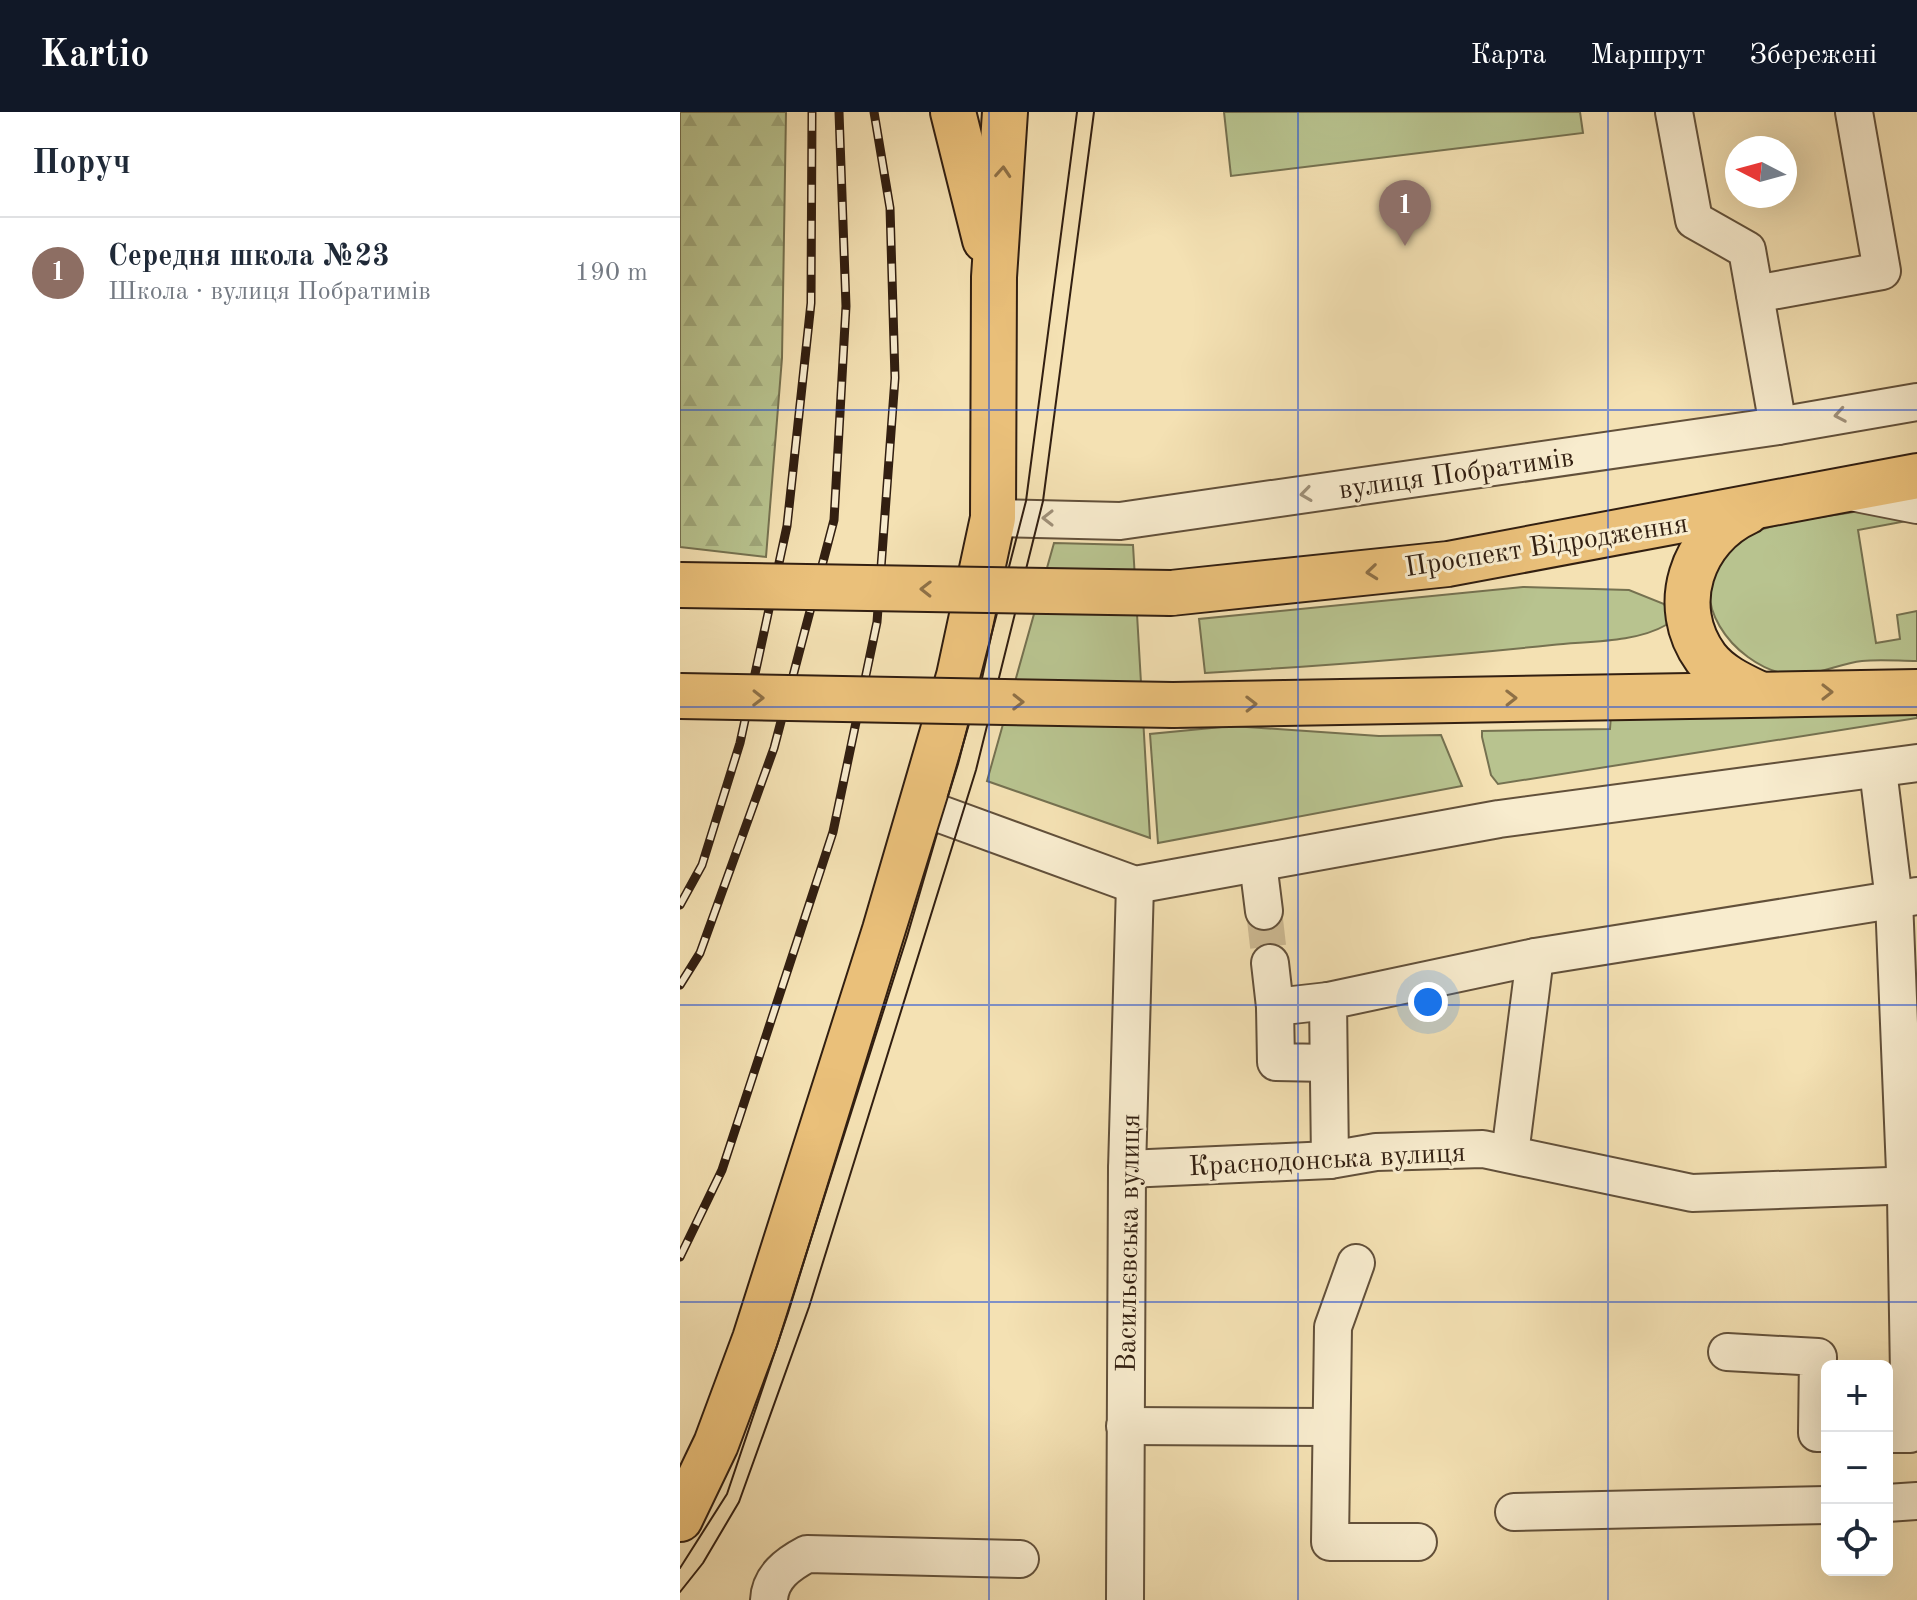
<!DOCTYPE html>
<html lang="uk">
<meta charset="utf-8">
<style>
:root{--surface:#fff;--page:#f2f2f3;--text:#1f2937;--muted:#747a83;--line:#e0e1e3;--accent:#111827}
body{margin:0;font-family:"Old Standard TT",serif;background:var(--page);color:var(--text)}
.controls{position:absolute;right:24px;bottom:24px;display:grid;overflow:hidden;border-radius:12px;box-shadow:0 8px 32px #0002}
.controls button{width:72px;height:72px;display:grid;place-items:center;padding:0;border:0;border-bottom:2px solid var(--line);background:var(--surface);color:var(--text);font:40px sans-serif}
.compass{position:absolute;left:1045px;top:24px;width:72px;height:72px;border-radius:50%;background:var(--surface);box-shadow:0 8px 32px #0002;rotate:276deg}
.you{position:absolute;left:748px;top:890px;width:28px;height:28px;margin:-20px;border:6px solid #fff;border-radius:50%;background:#1a73e8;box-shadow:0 0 0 12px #1a73e833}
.badge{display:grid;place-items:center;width:52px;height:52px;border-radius:50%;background:var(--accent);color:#fff;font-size:26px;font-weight:700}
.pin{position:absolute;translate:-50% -66px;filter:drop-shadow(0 2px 4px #0008)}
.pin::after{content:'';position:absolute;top:42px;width:28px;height:24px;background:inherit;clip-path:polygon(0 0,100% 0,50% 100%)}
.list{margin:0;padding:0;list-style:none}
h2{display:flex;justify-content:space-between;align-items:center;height:104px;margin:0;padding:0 32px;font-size:34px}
h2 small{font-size:26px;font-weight:400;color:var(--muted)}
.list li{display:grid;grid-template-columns:52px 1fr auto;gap:24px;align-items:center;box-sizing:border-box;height:112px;padding:0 32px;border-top:2px solid var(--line)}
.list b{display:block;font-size:30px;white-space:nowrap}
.list p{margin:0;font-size:26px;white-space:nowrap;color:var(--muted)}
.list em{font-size:26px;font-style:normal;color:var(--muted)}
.icon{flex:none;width:44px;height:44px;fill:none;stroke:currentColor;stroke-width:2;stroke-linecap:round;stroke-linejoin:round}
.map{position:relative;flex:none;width:1237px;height:1488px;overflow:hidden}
header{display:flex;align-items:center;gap:48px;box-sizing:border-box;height:112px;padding:0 40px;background:var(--accent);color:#fff}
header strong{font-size:38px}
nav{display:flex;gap:44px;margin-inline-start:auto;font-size:28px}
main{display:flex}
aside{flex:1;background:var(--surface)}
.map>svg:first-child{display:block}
.green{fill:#b8c38f;stroke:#757150;stroke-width:2}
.forest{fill:url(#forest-firs);stroke:#757150;stroke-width:2}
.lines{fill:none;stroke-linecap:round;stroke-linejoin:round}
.minor-tunnel{stroke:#cdba93;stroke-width:36;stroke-dasharray:36 18;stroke-linecap:butt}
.minor-casing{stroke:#62503a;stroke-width:40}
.major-casing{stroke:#321f11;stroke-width:48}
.minor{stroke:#f8ecce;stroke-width:36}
.major{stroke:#eac07a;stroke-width:44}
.tram{stroke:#321f11;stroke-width:2}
.rail-casing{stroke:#321f11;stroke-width:9}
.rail{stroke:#f8ecce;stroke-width:6;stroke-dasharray:18;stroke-linecap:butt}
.major-bridge-casing{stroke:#321f11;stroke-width:48;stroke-linecap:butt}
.major-bridge{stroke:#eac07a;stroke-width:44}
.oneway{stroke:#8e7046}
.oneway2{stroke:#9f9079}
.grid{fill:none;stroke:#1d4ed8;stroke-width:2;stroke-opacity:0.55}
.labels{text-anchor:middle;stroke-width:6;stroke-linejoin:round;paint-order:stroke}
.street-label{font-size:28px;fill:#321f11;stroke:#f8ecce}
</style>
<header>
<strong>Kartio</strong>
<nav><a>Карта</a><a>Маршрут</a><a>Збережені</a></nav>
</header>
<main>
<aside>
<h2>Поруч<small></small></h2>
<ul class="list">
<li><span class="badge" style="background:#8d6e63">1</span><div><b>Середня школа №23</b><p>Школа · вулиця Побратимів</p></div><em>190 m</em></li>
</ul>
</aside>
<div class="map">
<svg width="1237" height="1488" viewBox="0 0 1237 1488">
<defs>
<pattern id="forest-firs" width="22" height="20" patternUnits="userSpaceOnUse" patternTransform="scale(2)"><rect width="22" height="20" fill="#b8c38f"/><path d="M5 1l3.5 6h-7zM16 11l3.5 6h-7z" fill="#9fa77a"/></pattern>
</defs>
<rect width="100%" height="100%" fill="#f4e1b3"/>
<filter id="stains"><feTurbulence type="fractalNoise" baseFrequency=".0025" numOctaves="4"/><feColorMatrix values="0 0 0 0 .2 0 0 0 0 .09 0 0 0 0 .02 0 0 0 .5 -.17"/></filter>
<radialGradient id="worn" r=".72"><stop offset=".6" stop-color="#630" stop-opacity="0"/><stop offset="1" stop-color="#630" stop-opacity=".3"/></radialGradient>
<g class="green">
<path d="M544,0H900L903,21L551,64Z"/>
<path d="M1184,398L1232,408L1178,418L1196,531L1220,527L1217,503L1237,499V549C1219,549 1200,547 1182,549C1156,552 1131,567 1105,562C1054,552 1001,485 1047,440C1052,435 1058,427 1065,424C1096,409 1149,405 1184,398Z"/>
<path d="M374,431L453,433L470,726L307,669Z"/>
<path d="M843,475L949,478L984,492L989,502L986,513C955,531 907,529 872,533C757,545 641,554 525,561L519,507Z"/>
<path d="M1237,597V606L818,672L811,663L802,625V619L930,617L931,603Z"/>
<path d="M552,614L699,624L761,623L782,674L478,731L470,622Z"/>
</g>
<path class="forest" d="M0,0H106L102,246L86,445L0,435Z"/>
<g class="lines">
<path class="minor-tunnel" d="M584,799L590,851"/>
<g class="minor-casing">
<g id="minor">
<path d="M994,0L1014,108L1067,138L1098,314"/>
<path d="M1075,182L1202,159L1174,0"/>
<path d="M1176,381L1237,393"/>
<path d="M313,406L440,409L1098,314L1237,290"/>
<path d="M1198,658L1214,788L1226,1084L1230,1322H1207"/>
<path d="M241,695L455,773L819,707L1237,651"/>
<path d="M578,751L584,799"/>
<path d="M590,851L595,895"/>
<path d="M648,951L596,950L595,895L648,889"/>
<path d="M830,1042L855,845"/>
<path d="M650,1048L648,889L855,845L1237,784"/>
<path d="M447,1057L650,1048L696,1040L803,1037L1012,1081L1237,1073"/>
<path d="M676,1151L653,1215L650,1430H738"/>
<path d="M1047,1240L1138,1245L1137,1321H1147"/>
<path d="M445,1314L650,1315"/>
<path d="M1207,1391L1237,1389"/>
<path d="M834,1400L1147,1393"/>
<path d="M89,1488C90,1465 108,1452 127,1442L340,1447"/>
<path d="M445,1488L447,1057L455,773"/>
</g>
</g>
<g class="major-casing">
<g id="major">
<path d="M273,0L305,128"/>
<path d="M1067,400C1012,425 988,494 1026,546C1039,563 1058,572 1077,581"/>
<path d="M491,481L768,452L1237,364"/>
<path d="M493,593L1237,580"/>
<path d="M0,1407L36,1332L75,1227L205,818L279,564L313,406L314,165L325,0"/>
</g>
</g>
<use href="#minor" class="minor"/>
<use href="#major" class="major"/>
<g class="tram">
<path d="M0,1456L47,1382L108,1201L278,652L346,389L397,0"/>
<path d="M0,1480L23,1451L59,1390L129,1195L296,658L363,389L414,0"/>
</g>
<g class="rail-casing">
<g id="rail">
<path d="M0,793L22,753L60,631L107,414L131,191L132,0"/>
<path d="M0,873L20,841L94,636L154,408L166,194L159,0"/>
<path d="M0,1145L42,1058L153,720L197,510L215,266L210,96L194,0"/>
</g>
</g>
<use href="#rail" class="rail"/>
<g class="major-bridge-casing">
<g id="major-bridge">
<path d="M0,473L491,481"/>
<path d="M0,584L493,593"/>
</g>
</g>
<use href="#major-bridge" class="major-bridge"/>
</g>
<defs><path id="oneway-chevron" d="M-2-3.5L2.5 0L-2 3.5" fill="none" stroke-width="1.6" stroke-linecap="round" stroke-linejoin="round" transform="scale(2)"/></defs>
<g class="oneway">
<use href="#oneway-chevron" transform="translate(323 60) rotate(-86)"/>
<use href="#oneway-chevron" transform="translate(692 460) rotate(174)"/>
<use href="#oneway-chevron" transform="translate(246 477) rotate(-179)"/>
<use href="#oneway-chevron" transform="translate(1147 580)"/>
<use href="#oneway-chevron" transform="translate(78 586) rotate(1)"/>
<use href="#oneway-chevron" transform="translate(831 586) rotate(-1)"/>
<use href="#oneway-chevron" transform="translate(338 590) rotate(1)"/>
<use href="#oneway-chevron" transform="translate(571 592) rotate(-1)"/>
</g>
<g class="oneway2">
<use href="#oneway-chevron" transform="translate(1160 303) rotate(170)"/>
<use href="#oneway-chevron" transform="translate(626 382) rotate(172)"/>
<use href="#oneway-chevron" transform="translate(368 406) rotate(180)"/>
</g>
<path class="grid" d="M309,0V1488M618,0V1488M928,0V1488M0,298H1237M0,595H1237M0,893H1237M0,1190H1237"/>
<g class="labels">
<g class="street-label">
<text transform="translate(776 360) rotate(-8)" y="10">вулиця Побратимів</text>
<text transform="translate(866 432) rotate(-9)" y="10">Проспект Відродження</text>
<text transform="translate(647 1046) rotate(-3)" y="10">Краснодонська вулиця</text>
<text transform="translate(447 1131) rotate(-89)" y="10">Васильєвська вулиця</text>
</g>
</g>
<rect width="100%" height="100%" filter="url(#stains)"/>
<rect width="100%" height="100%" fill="url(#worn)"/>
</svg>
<div class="controls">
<button>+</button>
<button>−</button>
<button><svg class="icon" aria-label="locate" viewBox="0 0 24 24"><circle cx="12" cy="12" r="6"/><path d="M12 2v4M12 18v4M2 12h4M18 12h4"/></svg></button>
</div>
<svg class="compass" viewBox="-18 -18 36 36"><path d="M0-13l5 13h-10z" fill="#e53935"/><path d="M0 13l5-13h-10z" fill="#747a83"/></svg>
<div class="you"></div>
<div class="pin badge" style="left:725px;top:134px;background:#8d6e63">1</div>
</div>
</main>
